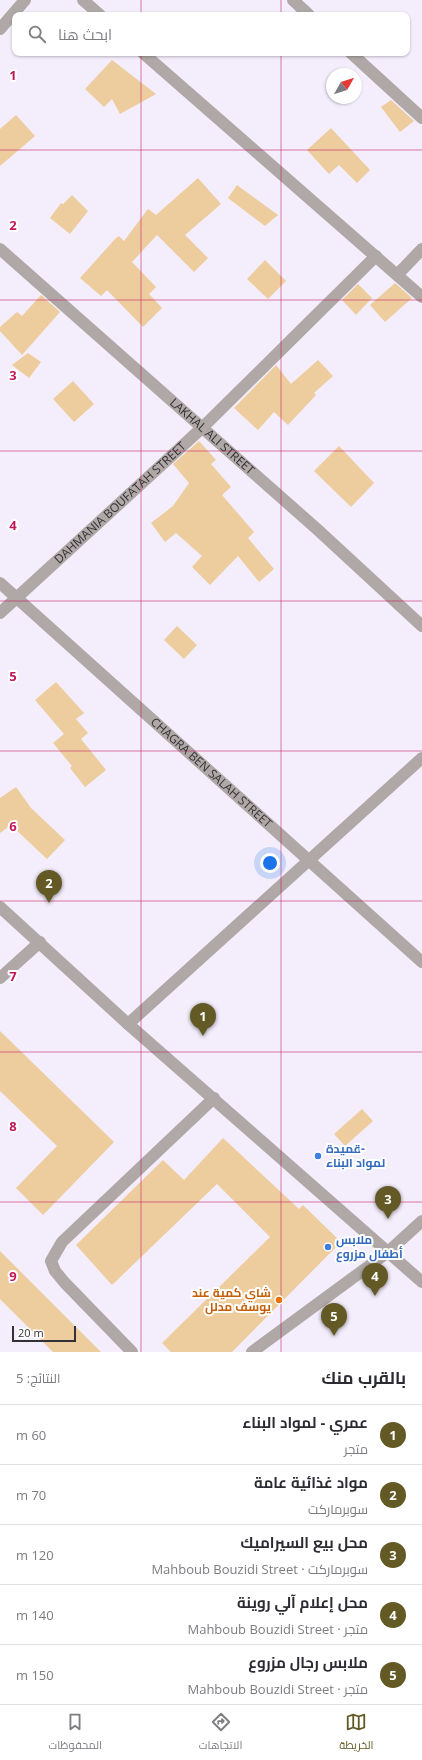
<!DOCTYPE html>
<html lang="ar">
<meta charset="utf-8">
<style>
:root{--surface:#fff;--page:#f2f2f3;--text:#2b2b33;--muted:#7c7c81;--line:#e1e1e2;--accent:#625925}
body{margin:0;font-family:"Open Sans",Cairo,sans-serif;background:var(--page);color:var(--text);direction:rtl}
.compass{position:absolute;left:326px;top:68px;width:36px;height:36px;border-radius:50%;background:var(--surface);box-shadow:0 1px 3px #0004;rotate:51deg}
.scale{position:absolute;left:12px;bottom:10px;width:64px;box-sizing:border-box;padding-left:4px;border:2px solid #333136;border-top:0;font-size:11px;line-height:14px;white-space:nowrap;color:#333136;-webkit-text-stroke:3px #fff;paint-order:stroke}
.you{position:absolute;left:270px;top:863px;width:14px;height:14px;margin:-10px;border:3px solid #fff;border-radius:50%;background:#1a73e8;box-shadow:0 0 0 6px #1a73e833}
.badge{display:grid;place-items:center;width:26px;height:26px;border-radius:50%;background:var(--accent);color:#fff;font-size:13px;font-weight:700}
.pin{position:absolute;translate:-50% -33px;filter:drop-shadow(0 1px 2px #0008)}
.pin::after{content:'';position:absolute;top:21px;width:14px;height:12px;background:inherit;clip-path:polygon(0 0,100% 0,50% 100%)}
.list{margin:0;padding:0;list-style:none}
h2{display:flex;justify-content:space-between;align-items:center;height:52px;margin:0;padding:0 16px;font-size:17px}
h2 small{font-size:13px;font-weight:400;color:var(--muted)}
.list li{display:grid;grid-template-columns:26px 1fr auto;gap:12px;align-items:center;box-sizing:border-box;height:60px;padding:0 16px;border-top:1px solid var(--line)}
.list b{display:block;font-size:15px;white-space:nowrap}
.list p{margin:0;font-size:13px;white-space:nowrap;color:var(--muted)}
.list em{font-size:13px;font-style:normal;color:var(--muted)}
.icon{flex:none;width:22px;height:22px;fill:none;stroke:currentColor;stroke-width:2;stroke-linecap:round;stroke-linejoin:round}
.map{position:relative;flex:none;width:422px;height:1352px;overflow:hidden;direction:ltr}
.search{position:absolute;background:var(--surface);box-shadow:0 1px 3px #0004;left:12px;right:12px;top:12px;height:44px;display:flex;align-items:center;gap:10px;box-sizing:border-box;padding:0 14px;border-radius:8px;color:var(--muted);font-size:15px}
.sheet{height:352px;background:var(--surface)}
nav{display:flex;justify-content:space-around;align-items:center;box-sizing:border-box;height:56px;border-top:1px solid var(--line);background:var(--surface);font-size:11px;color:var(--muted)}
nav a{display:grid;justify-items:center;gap:2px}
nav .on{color:var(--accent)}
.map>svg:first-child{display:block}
.building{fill:#edcc9d}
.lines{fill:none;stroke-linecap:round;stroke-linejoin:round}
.street{stroke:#afa8a6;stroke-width:12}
.grid{fill:none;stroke:#c2185b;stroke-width:1;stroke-opacity:0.55}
.shop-dot{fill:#3f7fe0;stroke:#fff;stroke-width:1.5}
.food-dot{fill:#e8710a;stroke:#fff;stroke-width:1.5}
.labels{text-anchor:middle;stroke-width:4;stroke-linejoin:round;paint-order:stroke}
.street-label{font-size:12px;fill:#333136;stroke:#fff}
.shop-label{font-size:12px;font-weight:bold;fill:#366cbe;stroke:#fff;text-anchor:start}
.food-label{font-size:12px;font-weight:bold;fill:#c56008;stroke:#fff;text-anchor:end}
.grid-label{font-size:13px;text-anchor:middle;font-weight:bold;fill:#c2185b;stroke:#fff;stroke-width:4;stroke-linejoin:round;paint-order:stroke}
</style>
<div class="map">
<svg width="422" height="1352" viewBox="0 0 422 1352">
<rect width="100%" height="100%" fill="#f4eefc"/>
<g class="building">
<path d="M112,60L156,94L120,114L112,99L104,107L85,89Z"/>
<path d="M391,100L414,121L400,132L381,107Z"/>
<path d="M16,115L35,136L0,166V129Z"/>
<path d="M331,128L370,170L357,183L339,165L329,174L307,150Z"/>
<path d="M198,178L221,204L185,235L208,258L194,272L157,235L132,262L156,287L149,294L162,308L143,327L107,290L101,296L80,278L116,238L119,236L124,241L148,209L156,215Z"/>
<path d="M237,185L278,215L265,226L228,198Z"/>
<path d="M72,195L88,211L70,234L50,218L61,203L63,204Z"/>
<path d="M265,260L286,281L268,299L247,279Z"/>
<path d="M395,283L412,298L385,322L370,305Z"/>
<path d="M358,284L372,298L356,315L342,300Z"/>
<path d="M41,295L60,312L22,355L0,331V327L17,312L22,316Z"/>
<path d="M28,353L41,362L29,378L12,365Z"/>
<path d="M318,360L333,376L314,393L316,395L288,425L274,412L258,430L234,408L276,365L291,384Z"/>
<path d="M73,381L94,404L74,422L53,399Z"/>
<path d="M199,441L216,460L211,464L231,487L222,495L254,532L248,538L274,569L259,582L238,556L210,585L192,567L202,556L176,533L165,542L151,523L173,506L189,483L173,464Z"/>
<path d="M339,446L374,483L351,507L314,471Z"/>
<path d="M177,626L197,645L184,659L164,640Z"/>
<path d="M56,682L84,713L76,719L88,733L81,739L106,770L85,787L70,768L72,766L53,743L64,734L35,700Z"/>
<path d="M16,787L31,808L65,840L47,859L11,825L0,833V798Z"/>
<path d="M0,1031L114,1142L43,1215L16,1188L57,1146L0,1091Z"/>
<path d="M362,1109L373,1121L345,1146L334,1134Z"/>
<path d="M223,1138L299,1209L303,1205L341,1242L232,1352H171L162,1343L270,1237L217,1184L112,1285L76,1245L163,1160L184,1180Z"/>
<path d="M0,1251L101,1352H53L0,1299Z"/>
</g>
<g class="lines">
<g class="street">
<path d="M83,0L100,15"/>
<path d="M293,0L309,15"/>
<path d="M0,29L25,0"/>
<path d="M143,53L422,297"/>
<path d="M351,53L422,118"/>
<path id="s1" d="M0,249L318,530L422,626"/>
<path d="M397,275L422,249"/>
<path id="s2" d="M0,583L422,962"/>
<path id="s3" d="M0,613L203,427L376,256"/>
<path d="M0,907L128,1024L422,1282"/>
<path d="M0,978L40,942"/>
<path d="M128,1024L422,758"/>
<path d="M132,1352L65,1283L55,1271L51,1261L62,1242L214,1098"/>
<path d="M252,1352L388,1252L422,1221"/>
</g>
</g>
<path class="grid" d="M141,0V15M281,0V15M141,53V1352M281,53V1352M0,150H422M0,300H422M0,451H422M0,601H422M0,751H422M0,901H422M0,1052H422M0,1202H422"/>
<g class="shop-dot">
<circle cx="318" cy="1156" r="4"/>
<circle cx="328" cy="1247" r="4"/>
</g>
<circle class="food-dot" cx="279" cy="1300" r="4"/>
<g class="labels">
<g class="street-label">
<text dy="4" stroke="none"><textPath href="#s1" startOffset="283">LAKHAL ALI STREET</textPath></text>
<text dy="4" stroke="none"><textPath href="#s3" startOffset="163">DAHMANIA BOUFATAH STREET</textPath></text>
<text dy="4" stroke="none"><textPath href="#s2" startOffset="284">CHAGRA BEN SALAH STREET</textPath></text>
</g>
<g class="shop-label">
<text x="326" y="1153">قميدة-<tspan x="326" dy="14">لمواد البناء</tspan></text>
<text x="336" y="1244">ملابس<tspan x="336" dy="14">أطفال مزروع</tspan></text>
</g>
<g class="food-label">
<text x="271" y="1297">شاي كمية عند<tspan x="271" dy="14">يوسف مدلل</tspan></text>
</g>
</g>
<g class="grid-label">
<text x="13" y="80">1</text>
<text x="13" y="230">2</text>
<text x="13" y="380">3</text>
<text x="13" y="530">4</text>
<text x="13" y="681">5</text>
<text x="13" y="831">6</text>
<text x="13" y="981">7</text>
<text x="13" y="1131">8</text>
<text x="13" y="1281">9</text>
</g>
</svg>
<svg class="compass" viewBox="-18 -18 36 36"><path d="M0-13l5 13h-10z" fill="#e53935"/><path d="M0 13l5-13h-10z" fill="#7c7c81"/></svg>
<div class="scale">20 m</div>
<div class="you"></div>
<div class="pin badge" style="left:203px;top:1036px">1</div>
<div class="pin badge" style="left:49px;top:903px">2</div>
<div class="pin badge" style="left:388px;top:1219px">3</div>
<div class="pin badge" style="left:375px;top:1296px">4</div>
<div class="pin badge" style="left:334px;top:1336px">5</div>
<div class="search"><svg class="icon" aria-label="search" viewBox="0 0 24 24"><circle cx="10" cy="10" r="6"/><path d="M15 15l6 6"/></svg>ابحث هنا</div>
</div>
<section class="sheet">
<h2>بالقرب منك<small>النتائج: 5</small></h2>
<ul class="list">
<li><span class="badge">1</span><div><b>عمري - لمواد البناء</b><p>متجر</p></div><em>60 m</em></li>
<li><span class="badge">2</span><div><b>مواد غذائية عامة</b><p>سوبرماركت</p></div><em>70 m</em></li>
<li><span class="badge">3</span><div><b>محل بيع السيراميك</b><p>سوبرماركت · Mahboub Bouzidi Street</p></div><em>120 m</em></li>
<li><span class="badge">4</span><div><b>محل إعلام آلي روينة</b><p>متجر · Mahboub Bouzidi Street</p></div><em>140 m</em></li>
<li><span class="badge">5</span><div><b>ملابس رجال مزروع</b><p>متجر · Mahboub Bouzidi Street</p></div><em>150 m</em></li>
</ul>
</section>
<nav>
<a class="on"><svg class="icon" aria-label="map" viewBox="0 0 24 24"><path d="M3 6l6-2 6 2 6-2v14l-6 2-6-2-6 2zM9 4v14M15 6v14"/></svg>الخريطة</a>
<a><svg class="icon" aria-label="directions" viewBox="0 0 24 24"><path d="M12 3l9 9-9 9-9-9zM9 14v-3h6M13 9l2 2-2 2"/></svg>الاتجاهات</a>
<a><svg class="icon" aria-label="saved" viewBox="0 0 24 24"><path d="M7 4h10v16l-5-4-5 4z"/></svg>المحفوظات</a>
</nav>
